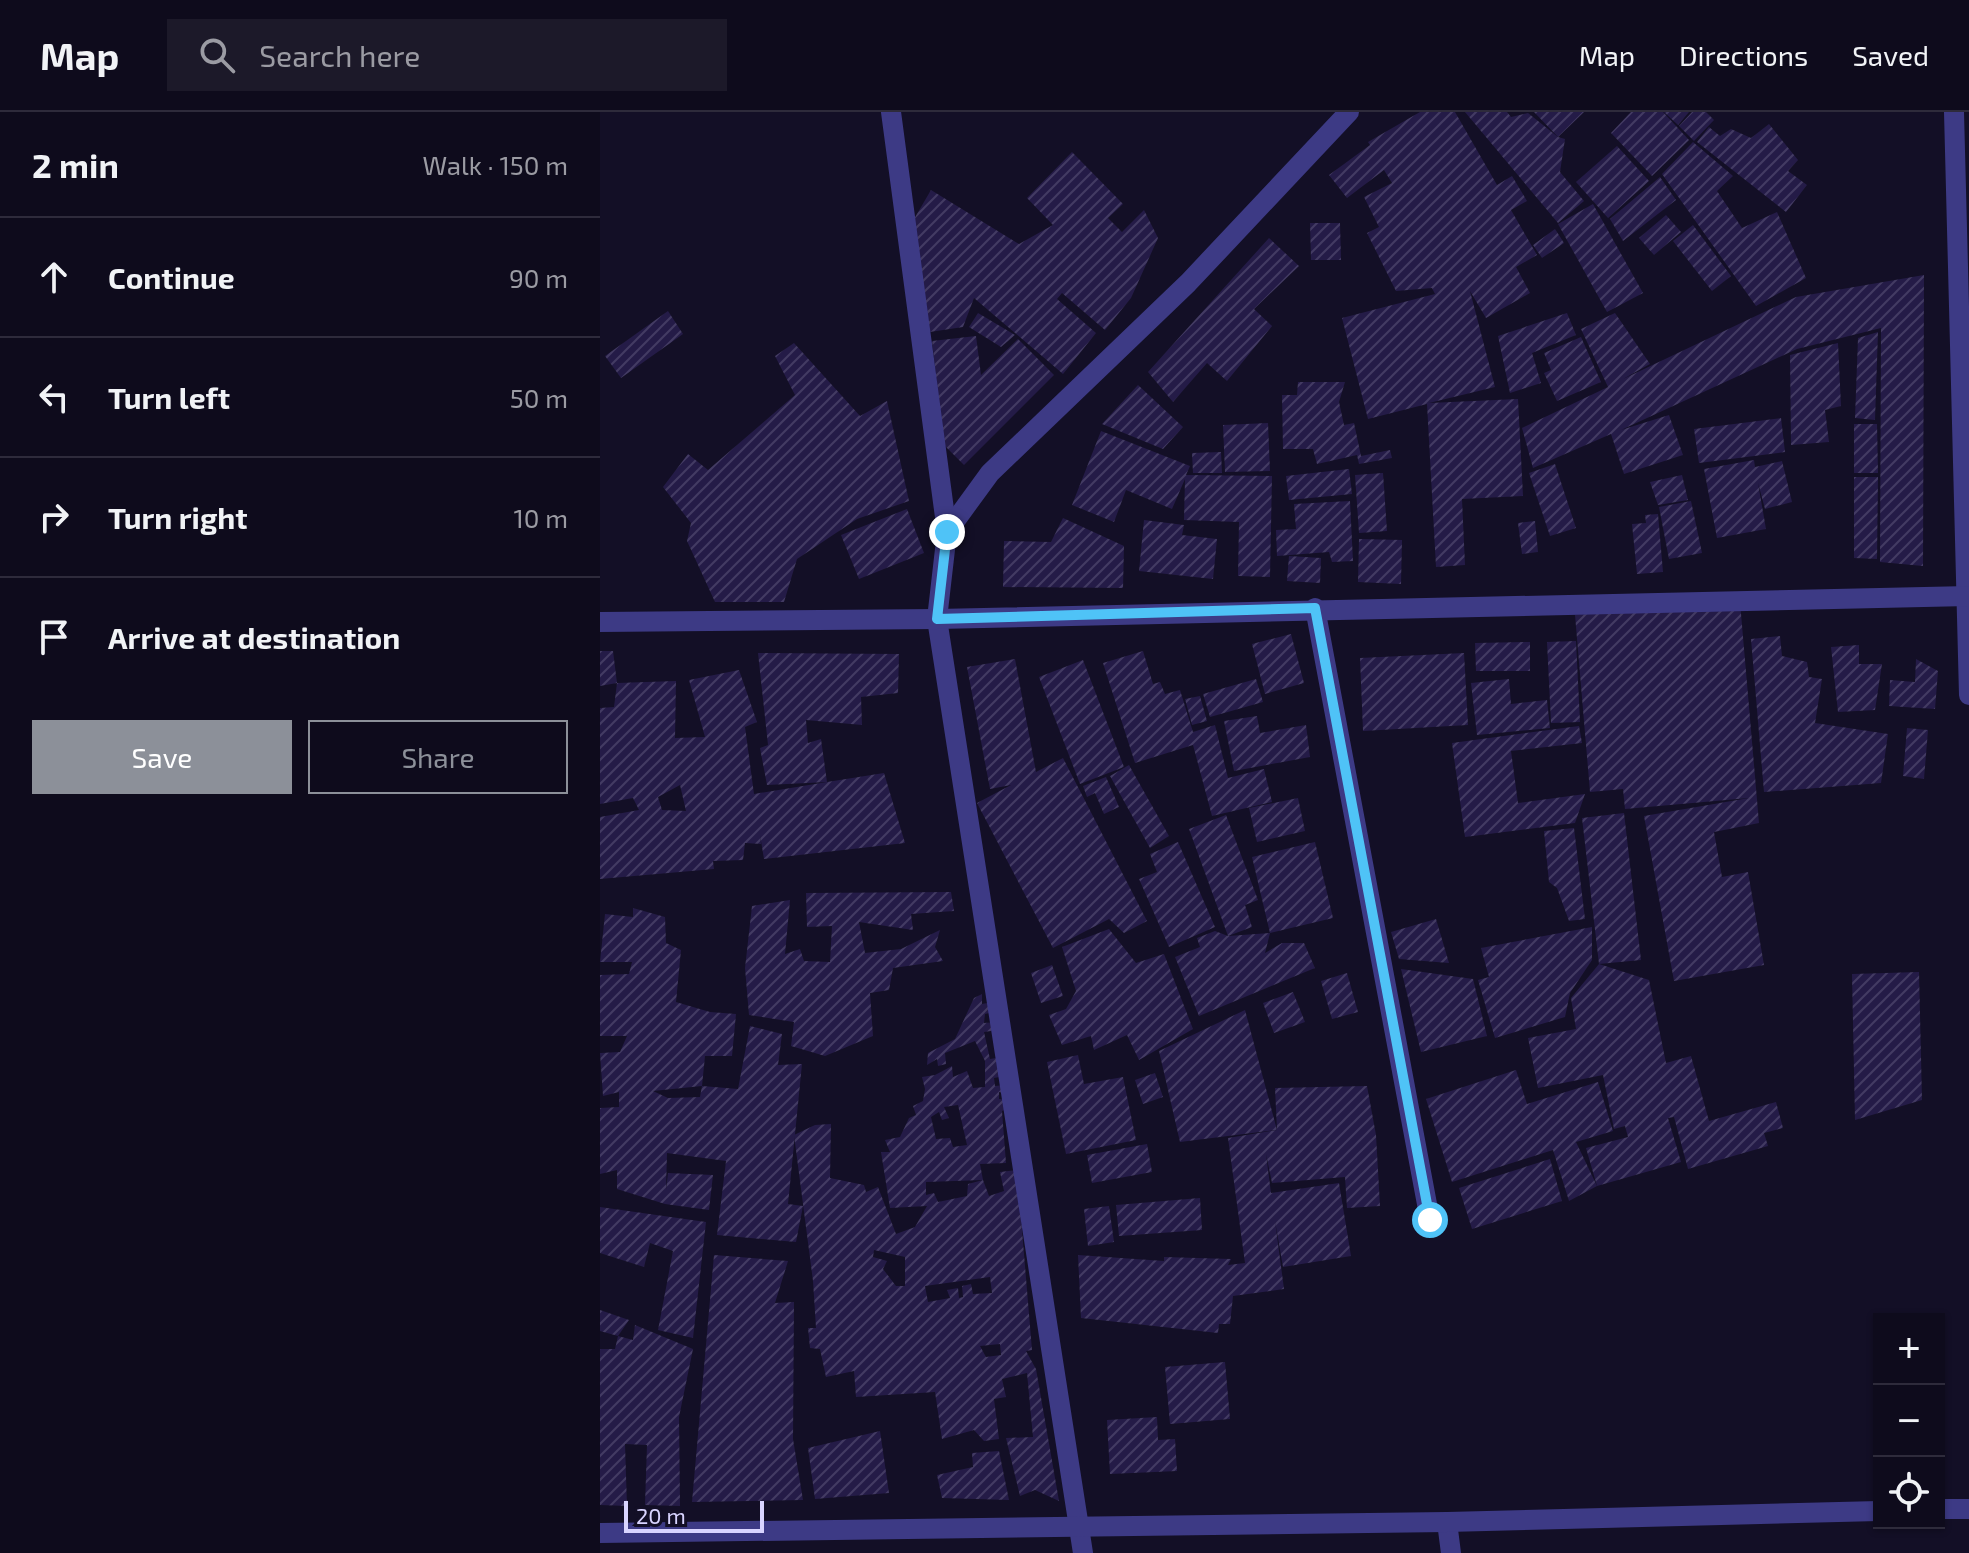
<!DOCTYPE html>
<meta charset="utf-8">
<style>
:root{--surface:#0e0b1c;--page:#1c1929;--text:#f1f3f6;--muted:#9b9ba3;--line:#2e2b3b;--accent:#8c9099}
body{margin:0;font-family:"Exo 2",sans-serif;background:var(--page);color:var(--text)}
.controls{position:absolute;right:24px;bottom:24px;display:grid;overflow:hidden;border-radius:0px;box-shadow:0 2px 6px #0004}
.controls button{width:72px;height:72px;display:grid;place-items:center;padding:0;border:0;border-bottom:2px solid var(--line);background:var(--surface);color:var(--text);font:40px sans-serif}
.scale{position:absolute;left:24px;bottom:20px;width:140px;box-sizing:border-box;padding-left:8px;border:4px solid #d9d4ff;border-top:0;font-size:22px;line-height:28px;white-space:nowrap;color:#d9d4ff;-webkit-text-stroke:6px #130f26;paint-order:stroke}
.stop{position:absolute;width:24px;height:24px;margin:-18px;border:6px solid #4fc3f7;border-radius:50%;background:#fff}
.stop.end{background:#4fc3f7;border-color:#fff;box-shadow:0 2px 8px #0008}
.list{margin:0;padding:0;list-style:none}
h2{display:flex;justify-content:space-between;align-items:center;height:104px;margin:0;padding:0 32px;font-size:34px}
h2 small{font-size:26px;font-weight:400;color:var(--muted)}
.list li{display:grid;grid-template-columns:52px 1fr auto;gap:24px;align-items:center;box-sizing:border-box;height:120px;padding:0 32px;border-top:2px solid var(--line)}
.list b{display:block;font-size:30px;white-space:nowrap}
.list em{font-size:26px;font-style:normal;color:var(--muted)}
.actions{display:flex;gap:16px;padding:24px 32px}
.actions a{flex:1;padding:18px 0;border:2px solid var(--accent);border-radius:0px;text-align:center;font-size:28px;color:var(--accent)}
.actions .main{background:var(--accent);color:#fff}
.icon{flex:none;width:44px;height:44px;fill:none;stroke:currentColor;stroke-width:2;stroke-linecap:round;stroke-linejoin:round}
.map{position:relative;flex:none;width:1369px;height:1441px;overflow:hidden}
header{display:flex;align-items:center;gap:48px;box-sizing:border-box;height:112px;padding:0 40px;background:var(--surface);border-bottom:2px solid var(--line)}
header strong{font-size:38px}
nav{display:flex;gap:44px;margin-inline-start:auto;font-size:28px}
.search{width:560px;height:72px;background:var(--page);display:flex;align-items:center;gap:20px;box-sizing:border-box;padding:0 28px;border-radius:0px;color:var(--muted);font-size:30px}
main{display:flex}
aside{flex:1;background:var(--surface)}
.map>svg:first-child{display:block}
.building{fill:url(#building-hatch);fill-rule:evenodd}
.lines{fill:none;stroke-linecap:round;stroke-linejoin:round}
.minor{stroke:#3d3a85;stroke-width:20}
.route{stroke:#4fc3f7;stroke-width:10}
</style>
<header>
<strong>Map</strong>
<div class="search"><svg class="icon" aria-label="search" viewBox="0 0 24 24"><circle cx="10" cy="10" r="6"/><path d="M15 15l6 6"/></svg>Search here</div>
<nav><a>Map</a><a>Directions</a><a>Saved</a></nav>
</header>
<main>
<aside>
<h2>2 min<small>Walk · 150 m</small></h2>
<ul class="list">
<li><svg class="icon" aria-label="ahead" viewBox="0 0 24 24"><path d="M12 20V5M6 11l6-6 6 6"/></svg><div><b>Continue</b></div><em>90 m</em></li>
<li><svg class="icon" aria-label="left" viewBox="0 0 24 24"><path d="M17 20v-9H6M10 6l-5 5 5 5"/></svg><div><b>Turn left</b></div><em>50 m</em></li>
<li><svg class="icon" aria-label="right" viewBox="0 0 24 24"><path d="M7 20v-9h11M14 6l5 5-5 5"/></svg><div><b>Turn right</b></div><em>10 m</em></li>
<li><svg class="icon" aria-label="arrive" viewBox="0 0 24 24"><path d="M6 21V4h12l-3 4 3 4H6"/></svg><div><b>Arrive at destination</b></div></li>
</ul>
<div class="actions"><a class="main">Save</a><a>Share</a></div>
</aside>
<div class="map">
<svg width="1369" height="1441" viewBox="0 0 1369 1441">
<defs>
<pattern id="building-hatch" width="6" height="6" patternUnits="userSpaceOnUse" patternTransform="scale(2)"><rect width="6" height="6" fill="#241b47"/><path d="M-1 1l2-2M0 6l6-6M5 7l2-2" fill="none" stroke="#433b63"/></pattern>
</defs>
<rect width="100%" height="100%" fill="#130f26"/>
<g class="building">
<path d="M820,0H855L897,73L912,64L927,89L911,98L937,143L916,155L930,181L886,206L870,179L895,275L829,291L918,287L923,384L862,387L865,453L836,455L827,292L768,307L742,206L835,182L832,176L796,179L767,121L779,115L764,85L792,71L784,58L747,86L729,63L770,33L768,30Z"/>
<path d="M865,0H907L911,5L928,1L958,25L965,27L960,60L984,89L958,111Z"/>
<path d="M934,0H984L958,25Z"/>
<path d="M1031,0H1063L1089,28L1052,64L1011,21Z"/>
<path d="M1064,0H1089L1078,13Z"/>
<path d="M1092,0H1106L1114,8L1094,29L1079,14Z"/>
<path d="M1169,12L1198,48L1188,59L1207,73L1186,100L1097,30L1109,15L1120,24L1131,17L1151,26Z"/>
<path d="M1093,30L1133,64L1117,79L1142,116L1177,100L1206,166L1156,194L1062,62Z"/>
<path d="M1017,34L1049,69L1008,106L976,70Z"/>
<path d="M472,40L523,92L508,106L522,120L544,98L558,126L531,186L505,218L462,181L457,187L496,221L463,262L374,186L363,215L330,220L314,107L331,78L419,132L453,113L427,86Z"/>
<path d="M1060,65L1076,88L1023,129L1010,107Z"/>
<path d="M993,92L1043,181L1007,200L958,112Z"/>
<path d="M1066,103L1081,120L1054,143L1039,126Z"/>
<path d="M710,111H740L741,148H711Z"/>
<path d="M1093,113L1131,164L1112,179L1073,129Z"/>
<path d="M955,117L964,131L942,146L933,133Z"/>
<path d="M669,126L699,154L654,197L672,214L627,269L607,251L573,290L548,260Z"/>
<path d="M1324,163L1323,454L1280,450L1281,216L1197,237L1021,318L1069,303L1083,343L1024,362L1011,322L933,356L922,316L1008,275L981,217L1015,201L1050,252L1023,267L1196,185Z"/>
<path d="M68,199L83,222L21,266L5,244Z"/>
<path d="M378,201L415,223L401,235L369,215Z"/>
<path d="M967,201L976,223L932,241L941,271L910,281L898,224Z"/>
<path d="M1278,220L1275,308L1255,306L1258,226Z"/>
<path d="M376,224L381,263L418,227L454,263L364,353L344,333L332,229Z"/>
<path d="M981,225L1001,270L957,289L944,261L951,258L944,241Z"/>
<path d="M194,231L260,304L287,289L309,389L257,407L197,447L184,490H115L87,429L91,411L63,375L88,342L108,358L195,283L175,244Z"/>
<path d="M1238,231L1241,294L1225,298L1229,330L1191,333L1190,243Z"/>
<path d="M698,270H745L739,290L744,313L754,311L761,344L790,338L792,346L759,352L757,343L717,352L713,337H683L682,283H697Z"/>
<path d="M538,273L583,315L563,337L502,312Z"/>
<path d="M1181,306L1185,340L1099,351L1094,317Z"/>
<path d="M668,311L670,359L625,360L623,313Z"/>
<path d="M1254,312H1277L1278,361H1254Z"/>
<path d="M501,319L590,354L586,363L672,364L670,465L638,464L639,410L584,408L585,367L572,397L526,378L514,410L472,393Z"/>
<path d="M621,340L622,361H593L592,341Z"/>
<path d="M1154,348L1155,355L1182,349L1192,390L1165,397L1158,371L1166,417L1117,426L1104,357Z"/>
<path d="M955,352L976,416L950,424L929,361Z"/>
<path d="M749,357L752,382L689,388L686,364Z"/>
<path d="M783,361L787,419L759,421L755,363Z"/>
<path d="M1082,363L1088,388L1058,393L1050,370Z"/>
<path d="M1254,365H1278L1277,447L1254,446Z"/>
<path d="M750,389L753,449L732,450L729,440L677,444L676,418L696,417L694,392Z"/>
<path d="M1091,389L1102,441L1069,447L1059,395Z"/>
<path d="M307,397L324,441L259,467L241,423Z"/>
<path d="M1058,402L1063,460L1037,462L1032,412L1046,411L1045,403Z"/>
<path d="M463,406L524,434L523,476L403,475L404,429L451,430Z"/>
<path d="M544,408L584,413L582,423L617,427L613,467L539,459Z"/>
<path d="M935,409L938,440L922,442L918,411Z"/>
<path d="M759,427L802,428L801,472L758,470Z"/>
<path d="M689,444L721,446L720,471L687,469Z"/>
<path d="M1140,490L1159,711L1114,720L1122,765L1148,760L1164,853L1074,869L1044,704L1149,686L1025,697L1023,677L990,680L975,503Z"/>
<path d="M691,522L704,571L665,582L652,532Z"/>
<path d="M1180,524L1182,544L1207,550L1209,565L1222,567L1215,611L1288,622L1281,671L1164,680L1151,527Z"/>
<path d="M976,529L980,610L951,611L947,530Z"/>
<path d="M930,530V559H876L875,531Z"/>
<path d="M1259,533V552H1282L1275,598L1238,600L1231,535Z"/>
<path d="M0,539H13L17,571L0,574Z"/>
<path d="M543,539L553,572L560,570L565,582L580,578L593,620L615,613L628,666L664,657L672,690L612,704L593,633L535,651L503,551Z"/>
<path d="M158,541L299,542L298,581L261,585L262,613L206,608L208,631L221,627L227,670L284,661L305,731L164,747L160,723L161,732L145,731L143,748L113,749L114,757L0,767V705L39,698L33,686L0,692V596L14,595L17,571L76,569L75,626L105,625L89,568L139,558L157,610L145,615L154,682L227,670L167,673L160,636L168,633ZM80,673L86,699L62,698L58,685Z"/>
<path d="M864,541L868,613L763,619L760,546Z"/>
<path d="M415,547L436,660L463,646L547,809L524,821L509,807L453,836L377,691L411,673L390,677L367,555Z"/>
<path d="M1316,547L1338,559L1335,597L1289,594L1290,568L1315,570Z"/>
<path d="M483,548L524,655L480,672L439,565Z"/>
<path d="M656,567L663,590L610,605L603,582Z"/>
<path d="M909,567L911,592L947,588L950,616L877,623L871,571Z"/>
<path d="M600,584L607,609L592,613L585,587Z"/>
<path d="M657,604L660,621L706,613L710,645L634,659L624,609Z"/>
<path d="M979,614L982,631L911,639L918,691L985,682L975,711L865,725L852,631Z"/>
<path d="M1307,616L1328,618L1324,667L1303,664Z"/>
<path d="M529,653L569,724L550,736L510,664Z"/>
<path d="M506,665L519,695L504,702L495,681L487,685L483,674Z"/>
<path d="M698,686L705,719L657,730L649,696Z"/>
<path d="M1024,701L1041,848L999,852L1049,868L1066,951L1091,944L1109,1009L1176,990L1183,1016L1164,1021L1168,1034L1088,1057L1074,1005L1068,1006L1081,1050L997,1074L986,1036L1028,1025L1025,1014L1014,1017L1003,963L938,976L928,926L976,917L971,886L999,852L982,706Z"/>
<path d="M626,703L658,788L645,793L652,815L628,824L670,821L665,841L682,831H704L715,856L599,904L575,845L600,835L597,826L615,819L628,824L589,717Z"/>
<path d="M974,716L985,807L969,809L957,776L949,770L944,719Z"/>
<path d="M578,730L615,815L569,835L539,767L557,760L550,742Z"/>
<path d="M715,730L733,806L670,821L652,745Z"/>
<path d="M351,780L354,799L311,802L313,818L259,810L265,841L301,837L340,818L335,835L343,849L293,856L289,878L270,881L273,924L225,944L191,934L194,910L149,903L145,856L152,794L190,788L185,842L200,837L204,849L230,850L232,814L207,815L206,781Z"/>
<path d="M33,796L65,805L66,831L81,838L76,890L110,900L136,902L132,944H105L102,974L138,977L150,914L182,922L178,953L202,952L188,1092L203,1094L196,1130L117,1123L126,1049L67,1041L66,1078L68,1061L113,1063L109,1098L65,1092L17,1077V1058L0,1062V996L19,995V980L3,984L0,941L20,940L27,924H0V863L29,862L32,850H0L5,802L33,805ZM102,974L100,985L68,986L53,979Z"/>
<path d="M836,807L849,851L799,847L791,820Z"/>
<path d="M992,815V848L970,881L965,905L895,926L878,868L889,865L881,836Z"/>
<path d="M509,817L536,851L564,842L593,917L539,948L527,923L494,938L491,924L462,933L449,903L466,897L476,879L462,835Z"/>
<path d="M452,853L463,884L441,891L431,861Z"/>
<path d="M801,857L873,867L887,924L821,940Z"/>
<path d="M1319,860L1322,988L1255,1008L1252,862Z"/>
<path d="M747,861L758,900L732,907L721,869Z"/>
<path d="M693,880L705,910L674,921L663,891Z"/>
<path d="M382,882V892L393,890L394,900L385,902L384,911L396,910L398,918L384,920L390,947L402,945L405,964L394,966L395,974L405,973L407,982L399,980V987L408,988L409,996L402,999L406,1051L380,1052L383,1068L326,1070V1083L334,1081L338,1090L367,1084L368,1072L383,1068L389,1084L404,1079L400,1060L417,1058L432,1238L426,1239L436,1257L459,1389L435,1378L420,1384L406,1326L433,1325L427,1261L402,1267L406,1285L394,1287L399,1327L384,1329L374,1318L342,1327L335,1280L256,1285L254,1259L226,1265L220,1237L210,1236L208,1216H216L213,1169L194,1023L215,1013L231,1012L230,1066L264,1073L266,1080L278,1075L296,1122L315,1115L327,1094L290,1096L281,1040H290L285,1028L300,1025L309,1006L316,1003L313,994L323,989L325,977L322,965L335,963L352,954L353,965L367,959L373,976L385,975V949L375,929L345,941L346,952L338,954L337,947L327,953L328,941L355,927L374,886ZM358,993L367,1033L353,1035L350,1026L336,1027L331,1005L339,1000L342,1008L349,1006L344,995ZM274,1138L305,1145V1174H296L283,1157L287,1149L273,1145ZM390,1165L392,1181L373,1182L371,1172L362,1174L363,1185L359,1186L358,1176L347,1178L350,1186L328,1190L325,1174ZM400,1232L401,1243L386,1245L380,1234Z"/>
<path d="M645,898L677,1018L580,1030L559,939Z"/>
<path d="M478,943L484,972L523,965L536,1028L466,1042L447,950Z"/>
<path d="M916,958L927,992L998,970L1013,1019L976,1030L997,1074L969,1089L953,1038L852,1070L826,987Z"/>
<path d="M555,961L563,985L543,992L535,968Z"/>
<path d="M767,974L776,1023L780,1094L747,1096L745,1065L672,1071L666,1042L671,1081L739,1071L751,1144L683,1155L675,1109L684,1177L633,1184L630,1212H619L618,1221L481,1206L478,1143L564,1149V1145L631,1147L628,1153L645,1151L628,1026L677,1018L675,976Z"/>
<path d="M547,1032L552,1060L492,1071L487,1043Z"/>
<path d="M950,1047L962,1089L872,1117L859,1076Z"/>
<path d="M600,1086L602,1118L519,1124L516,1093Z"/>
<path d="M509,1094L514,1130L488,1134L484,1097Z"/>
<path d="M0,1095L106,1110L93,1226L58,1218L73,1139L50,1131L44,1155L0,1141Z"/>
<path d="M114,1143L188,1149L175,1191L194,1190L193,1327L203,1388L92,1390Z"/>
<path d="M0,1198L29,1208L18,1224L0,1219Z"/>
<path d="M35,1213L93,1237L79,1305L80,1394L45,1393L47,1333L25,1332L27,1394L0,1393V1237H15L18,1224L33,1228Z"/>
<path d="M625,1250L630,1307L570,1312L565,1255Z"/>
<path d="M557,1305L558,1328L575,1327L577,1359L510,1362L507,1308Z"/>
<path d="M280,1319L289,1381L215,1387L208,1336Z"/>
<path d="M399,1339L409,1388L342,1386L337,1363L373,1355L372,1341Z"/>
</g>
<g class="lines">
<g class="minor">
<path d="M291,0L347,420L337,507L483,1441"/>
<path d="M1354,0L1369,583"/>
<path d="M347,420L390,361L588,171L749,0"/>
<path d="M715,496L830,1108"/>
<path d="M0,510L337,507L1369,484"/>
<path d="M1339,1397H1369"/>
<path d="M847,1410L851,1441"/>
<path d="M0,1421L847,1410L1279,1399"/>
</g>
</g>
<g class="lines">
<path class="route" d="M347,420L337,507L715,496L830,1108"/>
</g>
</svg>
<div class="controls">
<button>+</button>
<button>−</button>
<button><svg class="icon" aria-label="locate" viewBox="0 0 24 24"><circle cx="12" cy="12" r="6"/><path d="M12 2v4M12 18v4M2 12h4M18 12h4"/></svg></button>
</div>
<div class="scale">20 m</div>
<div class="stop" style="left:830px;top:1108px"></div>
<div class="stop end" style="left:347px;top:420px"></div>
</div>
</main>
